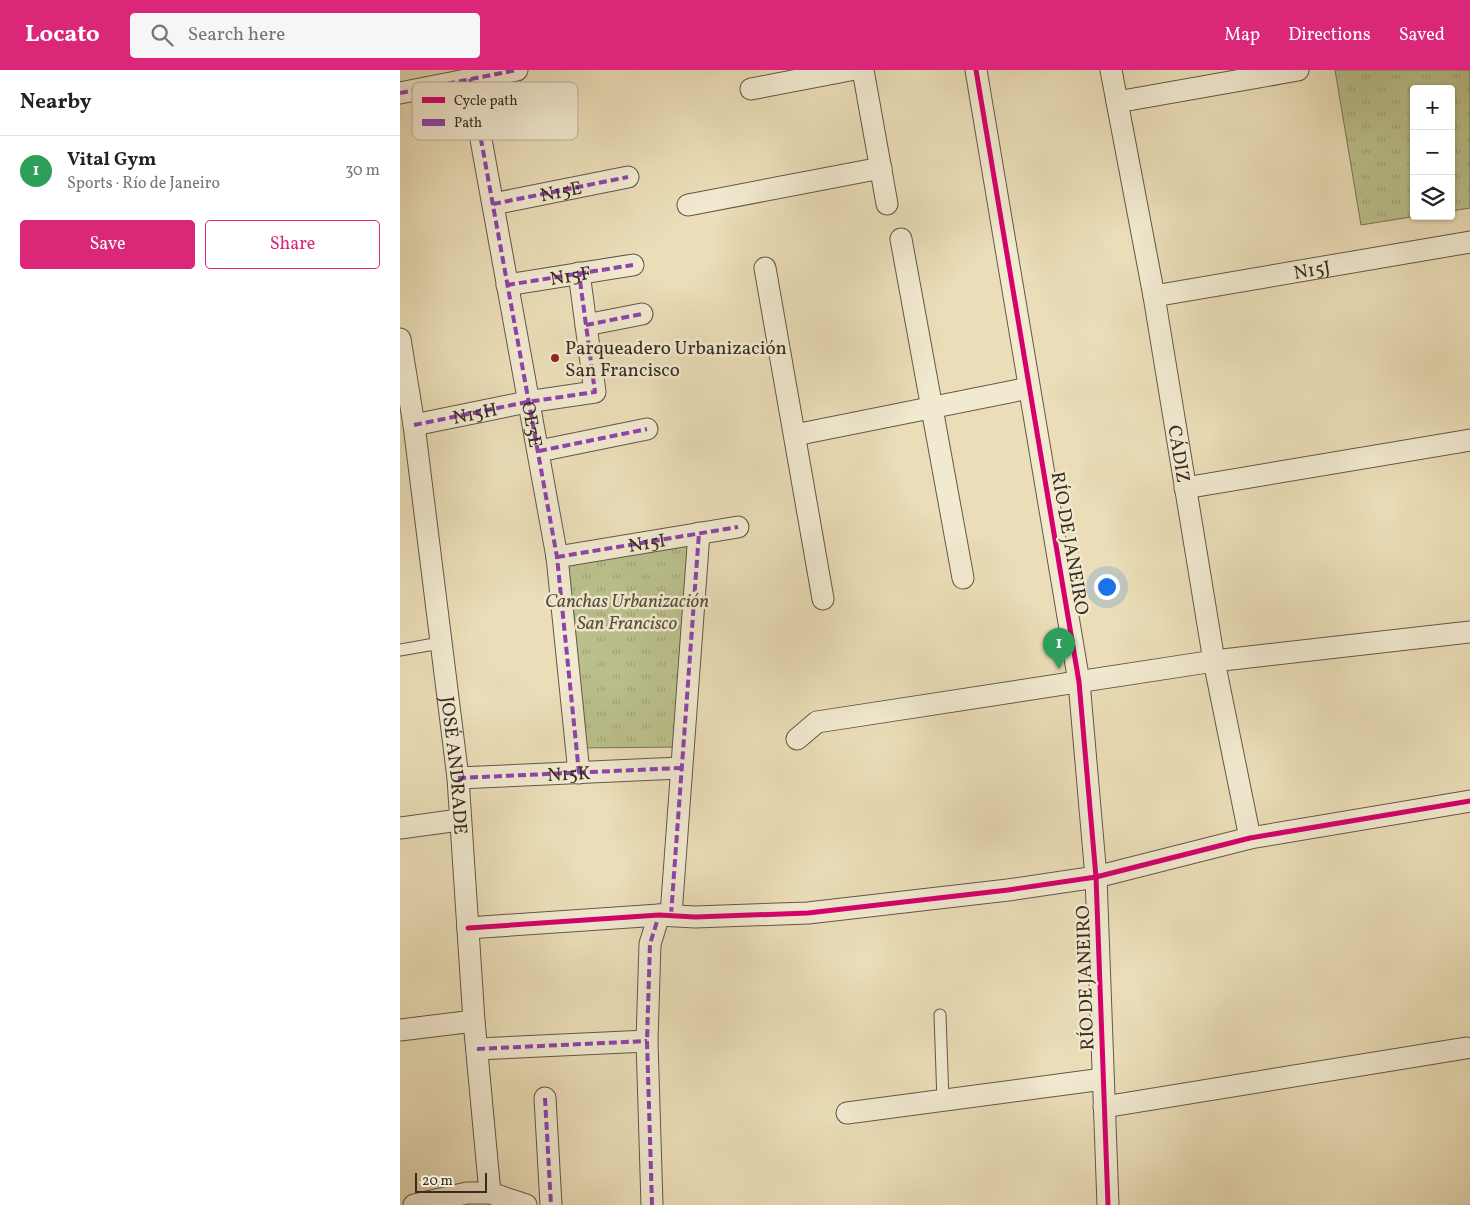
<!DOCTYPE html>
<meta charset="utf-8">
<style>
:root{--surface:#fff;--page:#f6f6f6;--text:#222;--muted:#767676;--line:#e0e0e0;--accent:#db2777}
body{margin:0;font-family:Vollkorn,serif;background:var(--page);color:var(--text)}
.controls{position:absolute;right:15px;top:15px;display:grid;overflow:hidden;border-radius:5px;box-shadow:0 1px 4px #0004}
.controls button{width:45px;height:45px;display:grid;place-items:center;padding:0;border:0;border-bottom:1px solid var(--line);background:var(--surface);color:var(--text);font:25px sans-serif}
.scale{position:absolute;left:15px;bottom:12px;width:72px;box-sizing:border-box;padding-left:5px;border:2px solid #362c21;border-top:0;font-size:14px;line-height:18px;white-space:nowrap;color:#362c21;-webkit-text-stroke:4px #f1e9d0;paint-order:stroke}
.you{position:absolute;left:706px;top:516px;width:18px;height:18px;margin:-12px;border:4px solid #fff;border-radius:50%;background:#1a73e8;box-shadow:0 0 0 8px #1a73e833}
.badge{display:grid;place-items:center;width:32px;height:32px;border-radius:50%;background:var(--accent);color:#fff;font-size:16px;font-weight:700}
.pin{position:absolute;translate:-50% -41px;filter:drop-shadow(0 1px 2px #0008)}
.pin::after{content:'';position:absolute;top:26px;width:18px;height:15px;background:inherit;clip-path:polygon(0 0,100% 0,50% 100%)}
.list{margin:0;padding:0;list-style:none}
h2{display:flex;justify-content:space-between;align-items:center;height:65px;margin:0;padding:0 20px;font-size:21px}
h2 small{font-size:16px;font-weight:400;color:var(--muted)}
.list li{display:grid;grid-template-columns:32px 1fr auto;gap:15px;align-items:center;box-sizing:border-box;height:70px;padding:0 20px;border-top:1px solid var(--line)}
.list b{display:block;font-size:19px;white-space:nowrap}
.list p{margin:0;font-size:16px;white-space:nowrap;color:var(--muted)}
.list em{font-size:16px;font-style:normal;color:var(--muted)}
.actions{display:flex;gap:10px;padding:15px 20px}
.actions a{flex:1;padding:11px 0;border:1px solid var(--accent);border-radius:5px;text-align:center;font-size:18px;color:var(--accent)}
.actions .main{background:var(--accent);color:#fff}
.icon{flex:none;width:28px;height:28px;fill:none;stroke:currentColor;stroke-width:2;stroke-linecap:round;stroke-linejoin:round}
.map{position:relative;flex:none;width:1070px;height:1135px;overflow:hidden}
header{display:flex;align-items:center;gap:30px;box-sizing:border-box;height:70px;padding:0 25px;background:var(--accent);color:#fff}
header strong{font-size:24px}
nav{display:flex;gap:28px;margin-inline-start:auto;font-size:18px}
.search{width:350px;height:45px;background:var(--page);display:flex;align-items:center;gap:12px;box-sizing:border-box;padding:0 18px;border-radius:5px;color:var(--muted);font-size:19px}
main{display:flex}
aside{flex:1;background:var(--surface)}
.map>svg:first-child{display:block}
.grass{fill:url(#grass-tufts);stroke:#787656}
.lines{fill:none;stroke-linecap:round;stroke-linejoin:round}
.lane-casing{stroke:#635846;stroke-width:13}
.street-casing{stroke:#635846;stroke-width:23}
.lane{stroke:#f1e9d0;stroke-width:11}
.street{stroke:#f1e9d0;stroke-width:21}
.quiet{stroke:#8e44ad;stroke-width:4;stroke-dasharray:8 4;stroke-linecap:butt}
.cycleway-casing{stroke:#f1e9d0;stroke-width:8}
.cycleway{stroke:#d6006c;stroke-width:5}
.poi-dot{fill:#8f2418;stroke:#f1e9d0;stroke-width:2}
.labels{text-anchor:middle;stroke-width:5;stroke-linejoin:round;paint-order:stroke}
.street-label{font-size:19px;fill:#362c21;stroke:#f1e9d0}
.poi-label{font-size:19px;fill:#362c21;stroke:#f1e9d0;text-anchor:start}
.park-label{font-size:19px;font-style:italic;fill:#57513c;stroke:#f1e9d0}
.key{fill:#f1e9d0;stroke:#b9b09c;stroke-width:1}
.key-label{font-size:14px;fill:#362c21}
</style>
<header>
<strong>Locato</strong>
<div class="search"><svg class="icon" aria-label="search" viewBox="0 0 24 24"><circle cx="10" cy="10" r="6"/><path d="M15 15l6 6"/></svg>Search here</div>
<nav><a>Map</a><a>Directions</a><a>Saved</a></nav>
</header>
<main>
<aside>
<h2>Nearby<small></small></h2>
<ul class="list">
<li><span class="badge" style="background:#2e9e5b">1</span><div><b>Vital Gym</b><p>Sports · Río de Janeiro</p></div><em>30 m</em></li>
</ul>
<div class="actions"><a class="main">Save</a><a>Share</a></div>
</aside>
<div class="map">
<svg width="1070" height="1135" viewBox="0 0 1070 1135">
<defs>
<pattern id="grass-tufts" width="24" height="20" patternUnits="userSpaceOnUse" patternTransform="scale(1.25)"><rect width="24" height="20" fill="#bac08c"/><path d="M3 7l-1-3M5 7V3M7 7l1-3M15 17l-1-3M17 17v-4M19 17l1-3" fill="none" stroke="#a0a578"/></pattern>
</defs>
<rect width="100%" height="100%" fill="#eaddb7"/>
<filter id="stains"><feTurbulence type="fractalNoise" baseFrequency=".004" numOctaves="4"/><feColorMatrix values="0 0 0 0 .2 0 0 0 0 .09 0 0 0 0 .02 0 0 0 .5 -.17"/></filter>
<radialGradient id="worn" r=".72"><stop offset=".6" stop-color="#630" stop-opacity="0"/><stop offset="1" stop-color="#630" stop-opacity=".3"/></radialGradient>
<g class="grass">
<path d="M935,0H1070V138L1051,141V19H1014V146H1017L961,155Z"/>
<path d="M299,463L282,677L175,678L157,487Z"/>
</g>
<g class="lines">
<g class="lane-casing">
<g id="lane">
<path d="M0,580L40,573"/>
<path d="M540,945L543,1031"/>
</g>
</g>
<g class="street-casing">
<g id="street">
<path d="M463,0L487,134"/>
<path d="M576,0L679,612L696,807L708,1135"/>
<path id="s1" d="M711,0L754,226L814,591L850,768"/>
<path d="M70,9L157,487L179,703"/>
<path d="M351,19L450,0"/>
<path d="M0,23L117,0"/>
<path d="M717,32L898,0"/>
<path d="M93,134L228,107"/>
<path d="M288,135L481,98"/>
<path d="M501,169L563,508"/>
<path d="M365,198L423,529"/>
<path d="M107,215L233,195"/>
<path id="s2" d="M754,226L1070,172"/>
<path d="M186,255L242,244"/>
<path id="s3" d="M0,269L14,355L58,708L74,951L90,1123"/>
<path d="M14,355L127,332L195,322L179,203"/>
<path d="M395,365L629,318"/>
<path d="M139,381L247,359"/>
<path d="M785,418L1070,370"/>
<path id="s4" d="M157,487L338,457"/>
<path d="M397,669L417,652L814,591L1070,562"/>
<path id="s5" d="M58,708L280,698"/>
<path d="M0,758L59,750"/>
<path d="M271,845L299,463"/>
<path d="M68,858L259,845L295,847L408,843L608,820L696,807L850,768L1070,731"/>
<path d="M0,960L74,951"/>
<path d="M77,979L247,971"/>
<path d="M145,1028L151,1135"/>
<path d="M704,1037L1066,978"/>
<path d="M447,1043L703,1009"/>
<path d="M14,1135L67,1123H90L126,1135"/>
<path d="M252,1135L247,971L250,874L259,845"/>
</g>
</g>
<use href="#lane" class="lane"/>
<use href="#street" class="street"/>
<g class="quiet">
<path id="s6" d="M70,9L157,487L179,703"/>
<path d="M0,23L117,0"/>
<path id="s7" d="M93,134L228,107"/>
<path id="s8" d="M107,215L233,195"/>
<path d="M186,255L242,244"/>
<path id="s9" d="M14,355L127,332L195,322L179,203"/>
<path d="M139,381L247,359"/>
<path d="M157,487L338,457"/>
<path d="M58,708L280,698"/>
<path d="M271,845L299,463"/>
<path d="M77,979L247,971"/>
<path d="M145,1028L151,1135"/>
<path d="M252,1135L247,971L250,874L259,845"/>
</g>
<g class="cycleway-casing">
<g id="cycleway">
<path d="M576,0L679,612L696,807L708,1135"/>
<path d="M68,858L259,845L295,847L408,843L608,820L696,807L850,768L1070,731"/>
</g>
</g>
<use href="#cycleway" class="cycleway"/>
</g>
<circle class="poi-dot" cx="155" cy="288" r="5"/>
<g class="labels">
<g class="street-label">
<text dy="7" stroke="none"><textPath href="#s7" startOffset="69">N15E</textPath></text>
<text dy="7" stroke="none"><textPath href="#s2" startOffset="160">N15J</textPath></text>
<text dy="7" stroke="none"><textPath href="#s8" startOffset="64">N15F</textPath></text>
<text dy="7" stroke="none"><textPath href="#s9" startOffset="62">N15H</textPath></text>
<text dy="7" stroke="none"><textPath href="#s6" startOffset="351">OE3E</textPath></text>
<text dy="7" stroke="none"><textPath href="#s1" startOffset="390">CÁDIZ</textPath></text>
<text dy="7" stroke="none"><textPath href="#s4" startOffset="91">N15I</textPath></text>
<text transform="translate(671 473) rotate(80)" y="7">RÍO DE JANEIRO</text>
<text dy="7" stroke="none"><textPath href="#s3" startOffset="430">JOSÉ ANDRADE</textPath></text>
<text dy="7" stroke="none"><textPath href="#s5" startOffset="111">N15K</textPath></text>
<text transform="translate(684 908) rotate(-92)" y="7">RÍO DE JANEIRO</text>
</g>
<g class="poi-label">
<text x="165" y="284">Parqueadero Urbanización<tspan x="165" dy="22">San Francisco</tspan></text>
</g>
<g class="park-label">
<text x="227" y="537">Canchas Urbanización<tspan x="227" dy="22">San Francisco</tspan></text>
</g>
</g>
<rect x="12" y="12" width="166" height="58" rx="8" class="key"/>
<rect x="22" y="27" width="23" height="6" fill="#d6006c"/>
<rect x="22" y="49" width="23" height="7" fill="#8e44ad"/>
<g class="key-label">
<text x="54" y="35">Cycle path</text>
<text x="54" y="57">Path</text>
</g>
<rect width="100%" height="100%" filter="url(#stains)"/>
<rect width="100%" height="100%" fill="url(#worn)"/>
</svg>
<div class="controls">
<button>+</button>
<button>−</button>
<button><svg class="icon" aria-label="layers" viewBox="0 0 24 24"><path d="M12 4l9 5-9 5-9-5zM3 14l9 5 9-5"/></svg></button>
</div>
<div class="scale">20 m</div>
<div class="you"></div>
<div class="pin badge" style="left:659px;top:599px;background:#2e9e5b">1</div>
</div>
</main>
